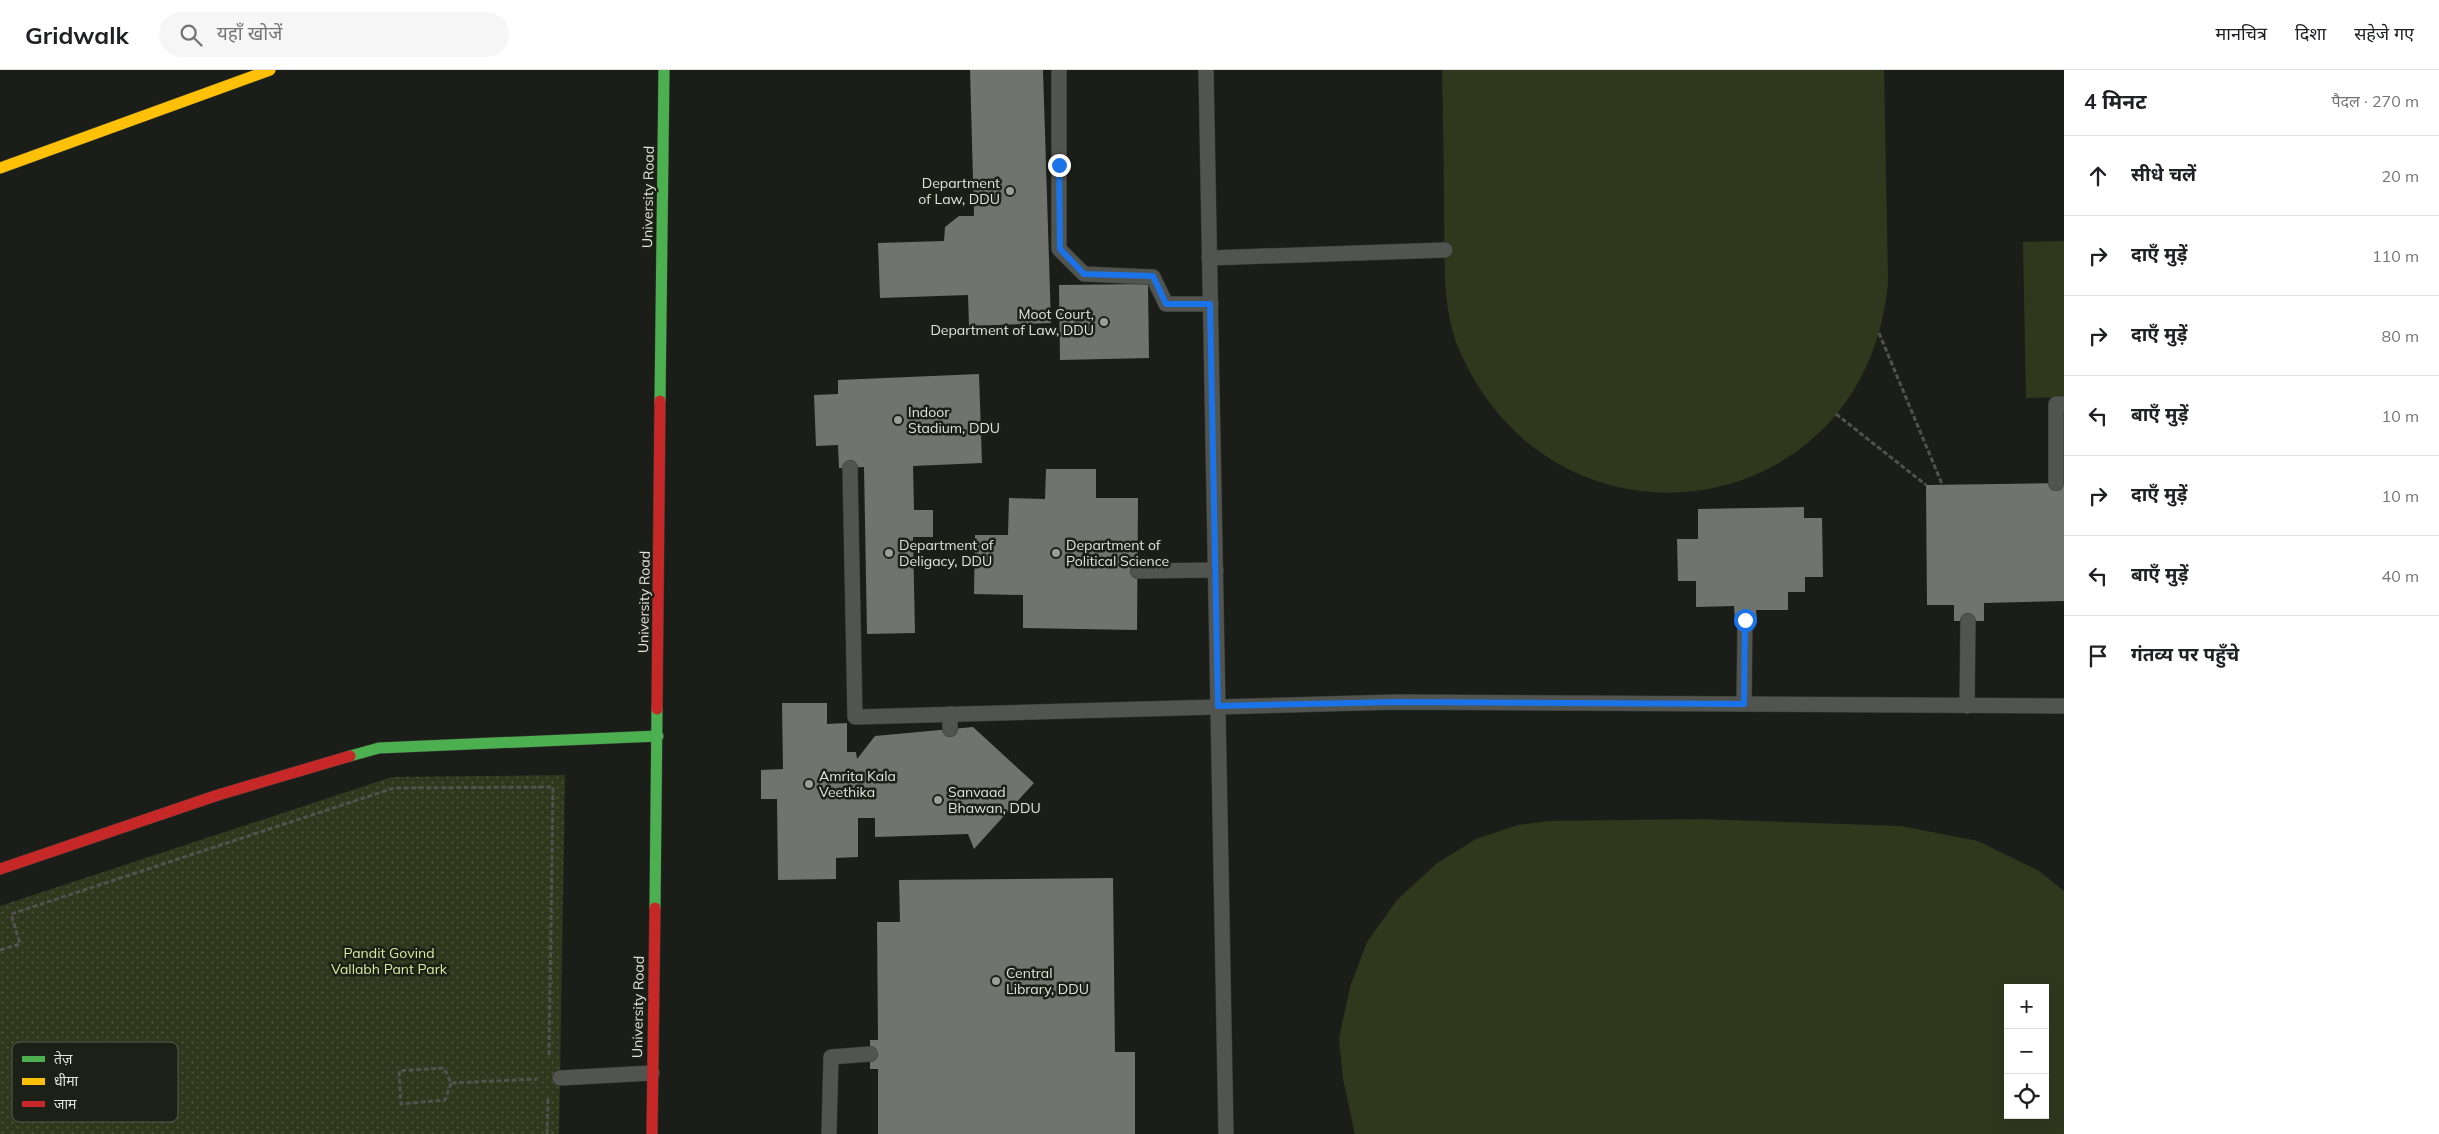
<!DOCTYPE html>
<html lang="hi">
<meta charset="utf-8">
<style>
:root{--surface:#fff;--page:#f6f6f6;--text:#202124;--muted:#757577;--line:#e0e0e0}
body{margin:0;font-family:Mulish,"Noto Sans Devanagari",sans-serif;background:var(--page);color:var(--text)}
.controls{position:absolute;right:15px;bottom:15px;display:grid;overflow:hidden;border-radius:0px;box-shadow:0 5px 20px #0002}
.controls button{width:45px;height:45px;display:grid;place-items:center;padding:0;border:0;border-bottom:1px solid var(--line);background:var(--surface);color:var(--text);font:25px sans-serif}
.stop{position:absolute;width:15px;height:15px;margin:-11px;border:4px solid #1a73e8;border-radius:50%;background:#fff}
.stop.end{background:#1a73e8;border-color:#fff;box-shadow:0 1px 5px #0008}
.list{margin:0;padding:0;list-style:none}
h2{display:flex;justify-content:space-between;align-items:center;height:65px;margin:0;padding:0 20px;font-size:21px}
h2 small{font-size:16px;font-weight:400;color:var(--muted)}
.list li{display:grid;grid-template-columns:32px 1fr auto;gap:15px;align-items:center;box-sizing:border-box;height:80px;padding:0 20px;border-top:1px solid var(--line)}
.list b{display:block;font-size:19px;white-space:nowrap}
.list em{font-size:16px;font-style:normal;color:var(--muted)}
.icon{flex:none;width:28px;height:28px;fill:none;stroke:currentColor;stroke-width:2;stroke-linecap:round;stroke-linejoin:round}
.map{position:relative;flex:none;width:2064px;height:1064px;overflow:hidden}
header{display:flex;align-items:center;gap:30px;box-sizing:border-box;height:70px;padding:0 25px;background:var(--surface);border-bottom:1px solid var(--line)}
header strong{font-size:24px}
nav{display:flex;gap:28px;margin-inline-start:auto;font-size:18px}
.search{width:350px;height:45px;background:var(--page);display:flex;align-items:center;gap:12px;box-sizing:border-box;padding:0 18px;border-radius:28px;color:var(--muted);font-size:19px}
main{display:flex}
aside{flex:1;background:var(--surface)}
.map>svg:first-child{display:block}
.park{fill:url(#park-dots)}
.garden{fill:#2f371d;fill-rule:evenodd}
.building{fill:#71736e}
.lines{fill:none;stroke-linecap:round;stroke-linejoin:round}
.lane-casing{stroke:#353733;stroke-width:16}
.fast-casing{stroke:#353733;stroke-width:12}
.slow-casing{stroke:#353733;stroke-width:12}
.jam-casing{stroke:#353733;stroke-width:12}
.path{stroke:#51524e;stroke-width:3;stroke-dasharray:5 2.5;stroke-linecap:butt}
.lane{stroke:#525450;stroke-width:15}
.fast{stroke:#4caf50;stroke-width:11}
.slow{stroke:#ffc107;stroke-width:11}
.jam{stroke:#c62828;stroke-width:11}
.route{stroke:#1a73e8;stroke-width:6}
.poi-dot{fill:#9c9e97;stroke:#1c2016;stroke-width:2}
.labels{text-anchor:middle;stroke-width:5;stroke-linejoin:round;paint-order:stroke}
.poi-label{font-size:14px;fill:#e1e3dc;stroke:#1c2016;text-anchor:start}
.street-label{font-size:14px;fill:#e1e3dc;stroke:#1c2016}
.park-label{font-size:14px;fill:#d4eb9f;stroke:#1c2016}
.key{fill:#1c2016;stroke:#575a51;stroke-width:1}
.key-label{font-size:14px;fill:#e1e3dc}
</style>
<header>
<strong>Gridwalk</strong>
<div class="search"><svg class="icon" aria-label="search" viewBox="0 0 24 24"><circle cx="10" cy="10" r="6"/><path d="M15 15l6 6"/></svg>यहाँ खोजें</div>
<nav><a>मानचित्र</a><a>दिशा</a><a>सहेजे गए</a></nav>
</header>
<main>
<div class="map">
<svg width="2064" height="1064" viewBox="0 0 2064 1064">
<defs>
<pattern id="park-dots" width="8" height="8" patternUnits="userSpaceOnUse" patternTransform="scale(1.25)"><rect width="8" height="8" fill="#2f371d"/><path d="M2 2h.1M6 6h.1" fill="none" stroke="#4d543d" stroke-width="1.8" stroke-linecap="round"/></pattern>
</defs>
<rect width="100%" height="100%" fill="#1b1e18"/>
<path class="park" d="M565,705L559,1064H0V836L392,707Z"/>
<g class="garden">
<path d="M1442,0H1884L1888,211C1869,452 1560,502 1461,284C1441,241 1445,189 1444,143C1444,95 1443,48 1442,0Z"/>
<path d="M2064,171V327L2026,328L2023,172Z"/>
<path d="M1699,749L1901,756L1978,771L2039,801L2064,821V1064H1355L1343,1009L1339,968L1350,917L1367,872L1397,830L1436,794L1476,769L1518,755L1548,751ZM2008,918H2045V1045H2008Z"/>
</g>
<g class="building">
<path d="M970,0H1043L1051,253L969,256L968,225L880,228L878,173L944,171L945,157L959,146H974Z"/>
<path d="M1148,214L1149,288L1060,290L1059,215Z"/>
<path d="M979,304L982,393L913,396L914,440H933V467H913L915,563L867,564L864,397L839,398L838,375L816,376L814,325L838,324V310Z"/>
<path d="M1046,399H1096V428H1138L1137,560L1023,558V525L974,524L975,465H1008L1009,428L1045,429Z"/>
<path d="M2064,413V531L1984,533V551H1954V535H1927L1926,415Z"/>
<path d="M1804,437V448H1822L1823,507H1805V522H1788V540H1756L1757,550H1735L1734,536L1696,537V511H1678L1677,469H1698V439Z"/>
<path d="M782,633H827V654L847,653V682H856L857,689L875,666L973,657L1034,713L974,779L968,764L875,767V748H858V787L836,788V809L778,810L777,729H761V700L783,699Z"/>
<path d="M1113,808L1115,982H1135V1064H878V999H870V970H878L877,852H900L899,810Z"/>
</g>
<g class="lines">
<g class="lane-casing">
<g id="lane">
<path d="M1059,0V179L1084,204L1153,207L1166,234H1211"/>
<path d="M1206,0L1226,1064"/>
<path d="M1209,188L1445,180"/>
<path d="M850,398L855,647L1396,632L2064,636"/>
<path d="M2056,413V334H2064"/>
<path d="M1138,501L1216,500"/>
<path d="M1744,634L1745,550"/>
<path d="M1967,636L1968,551"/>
<path d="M950,659V644"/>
<path d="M560,1008L652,1003"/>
<path d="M829,1064L831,987L870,984"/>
</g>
</g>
<g class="fast-casing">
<g id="fast">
<path d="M660,331L664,0"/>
<path d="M350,686L379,678L658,666"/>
<path d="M655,838L657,639"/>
</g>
</g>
<g class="slow-casing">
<path id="slow" d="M0,98L270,0"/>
</g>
<g class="jam-casing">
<g id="jam">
<path d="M657,639L660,331"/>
<path d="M0,799L218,725L350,686"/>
<path d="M652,1064L655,838"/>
</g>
</g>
<g class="path">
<path d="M1879,263L1942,414"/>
<path d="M1836,344L1926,415"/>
<path d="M0,880L20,874L11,844L394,718L553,717L549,988"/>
<path d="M451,1013L445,1030L401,1034L399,1001L444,998L451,1013L537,1009"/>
<path d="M547,1064L548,1027"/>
</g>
<use href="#lane" class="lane"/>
<use href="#fast" class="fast"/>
<use href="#slow" class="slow"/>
<use href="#jam" class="jam"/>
</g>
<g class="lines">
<path class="route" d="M1059,95L1060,179L1084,204L1153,206L1166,234H1210L1218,636L1396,632L1744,634L1745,550"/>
</g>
<g class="poi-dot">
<circle cx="1010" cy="121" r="5"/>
<circle cx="1104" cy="252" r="5"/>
<circle cx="898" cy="350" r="5"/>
<circle cx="889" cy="483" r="5"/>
<circle cx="1056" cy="483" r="5"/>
<circle cx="809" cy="714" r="5"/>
<circle cx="938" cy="730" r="5"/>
<circle cx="996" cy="911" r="5"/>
</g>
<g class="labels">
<g class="poi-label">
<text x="1000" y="118" text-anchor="end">Department<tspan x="1000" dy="16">of Law, DDU</tspan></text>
<text x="1094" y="249" text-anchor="end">Moot Court,<tspan x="1094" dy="16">Department of Law, DDU</tspan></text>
<text x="908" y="347">Indoor<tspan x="908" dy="16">Stadium, DDU</tspan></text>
<text x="899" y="480">Department of<tspan x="899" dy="16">Deligacy, DDU</tspan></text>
<text x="1066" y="480">Department of<tspan x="1066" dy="16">Political Science</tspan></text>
<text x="819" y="711">Amrita Kala<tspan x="819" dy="16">Veethika</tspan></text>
<text x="948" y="727">Sanvaad<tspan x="948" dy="16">Bhawan, DDU</tspan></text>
<text x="1006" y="908">Central<tspan x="1006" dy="16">Library, DDU</tspan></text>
</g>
<g class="street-label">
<text transform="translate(648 127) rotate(-89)" y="5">University Road</text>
<text transform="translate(644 532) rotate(-89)" y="5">University Road</text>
<text transform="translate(638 937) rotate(-89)" y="5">University Road</text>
</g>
<g class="park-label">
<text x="389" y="888">Pandit Govind<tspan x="389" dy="16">Vallabh Pant Park</tspan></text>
</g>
</g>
<rect x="12" y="972" width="166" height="80" rx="8" class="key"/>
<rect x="22" y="986" width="23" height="6" fill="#4caf50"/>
<rect x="22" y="1008" width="23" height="7" fill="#ffc107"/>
<rect x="22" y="1031" width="23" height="6" fill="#c62828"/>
<g class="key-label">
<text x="54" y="994">तेज़</text>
<text x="54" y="1016">धीमा</text>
<text x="54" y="1039">जाम</text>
</g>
</svg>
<div class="controls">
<button>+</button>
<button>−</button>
<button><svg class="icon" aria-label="locate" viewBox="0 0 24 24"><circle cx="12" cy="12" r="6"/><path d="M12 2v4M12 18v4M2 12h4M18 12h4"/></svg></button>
</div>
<div class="stop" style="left:1745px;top:550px"></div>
<div class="stop end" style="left:1059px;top:95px"></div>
</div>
<aside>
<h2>4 मिनट<small>पैदल · 270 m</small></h2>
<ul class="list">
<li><svg class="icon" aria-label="ahead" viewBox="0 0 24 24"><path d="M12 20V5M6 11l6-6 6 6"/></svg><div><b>सीधे चलें</b></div><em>20 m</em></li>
<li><svg class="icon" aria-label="right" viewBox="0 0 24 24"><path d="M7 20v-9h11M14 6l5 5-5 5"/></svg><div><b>दाएँ मुड़ें</b></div><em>110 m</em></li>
<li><svg class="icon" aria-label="right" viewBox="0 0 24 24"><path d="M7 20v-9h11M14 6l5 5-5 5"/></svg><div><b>दाएँ मुड़ें</b></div><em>80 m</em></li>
<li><svg class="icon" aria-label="left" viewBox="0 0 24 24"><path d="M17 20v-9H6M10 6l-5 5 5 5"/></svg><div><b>बाएँ मुड़ें</b></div><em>10 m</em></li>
<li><svg class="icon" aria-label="right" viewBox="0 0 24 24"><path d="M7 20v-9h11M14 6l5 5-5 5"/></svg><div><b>दाएँ मुड़ें</b></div><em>10 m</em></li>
<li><svg class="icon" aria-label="left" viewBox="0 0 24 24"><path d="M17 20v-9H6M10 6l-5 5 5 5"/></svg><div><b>बाएँ मुड़ें</b></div><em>40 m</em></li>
<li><svg class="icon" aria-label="arrive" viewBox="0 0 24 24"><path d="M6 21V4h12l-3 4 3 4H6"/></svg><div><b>गंतव्य पर पहुँचे</b></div></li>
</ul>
</aside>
</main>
